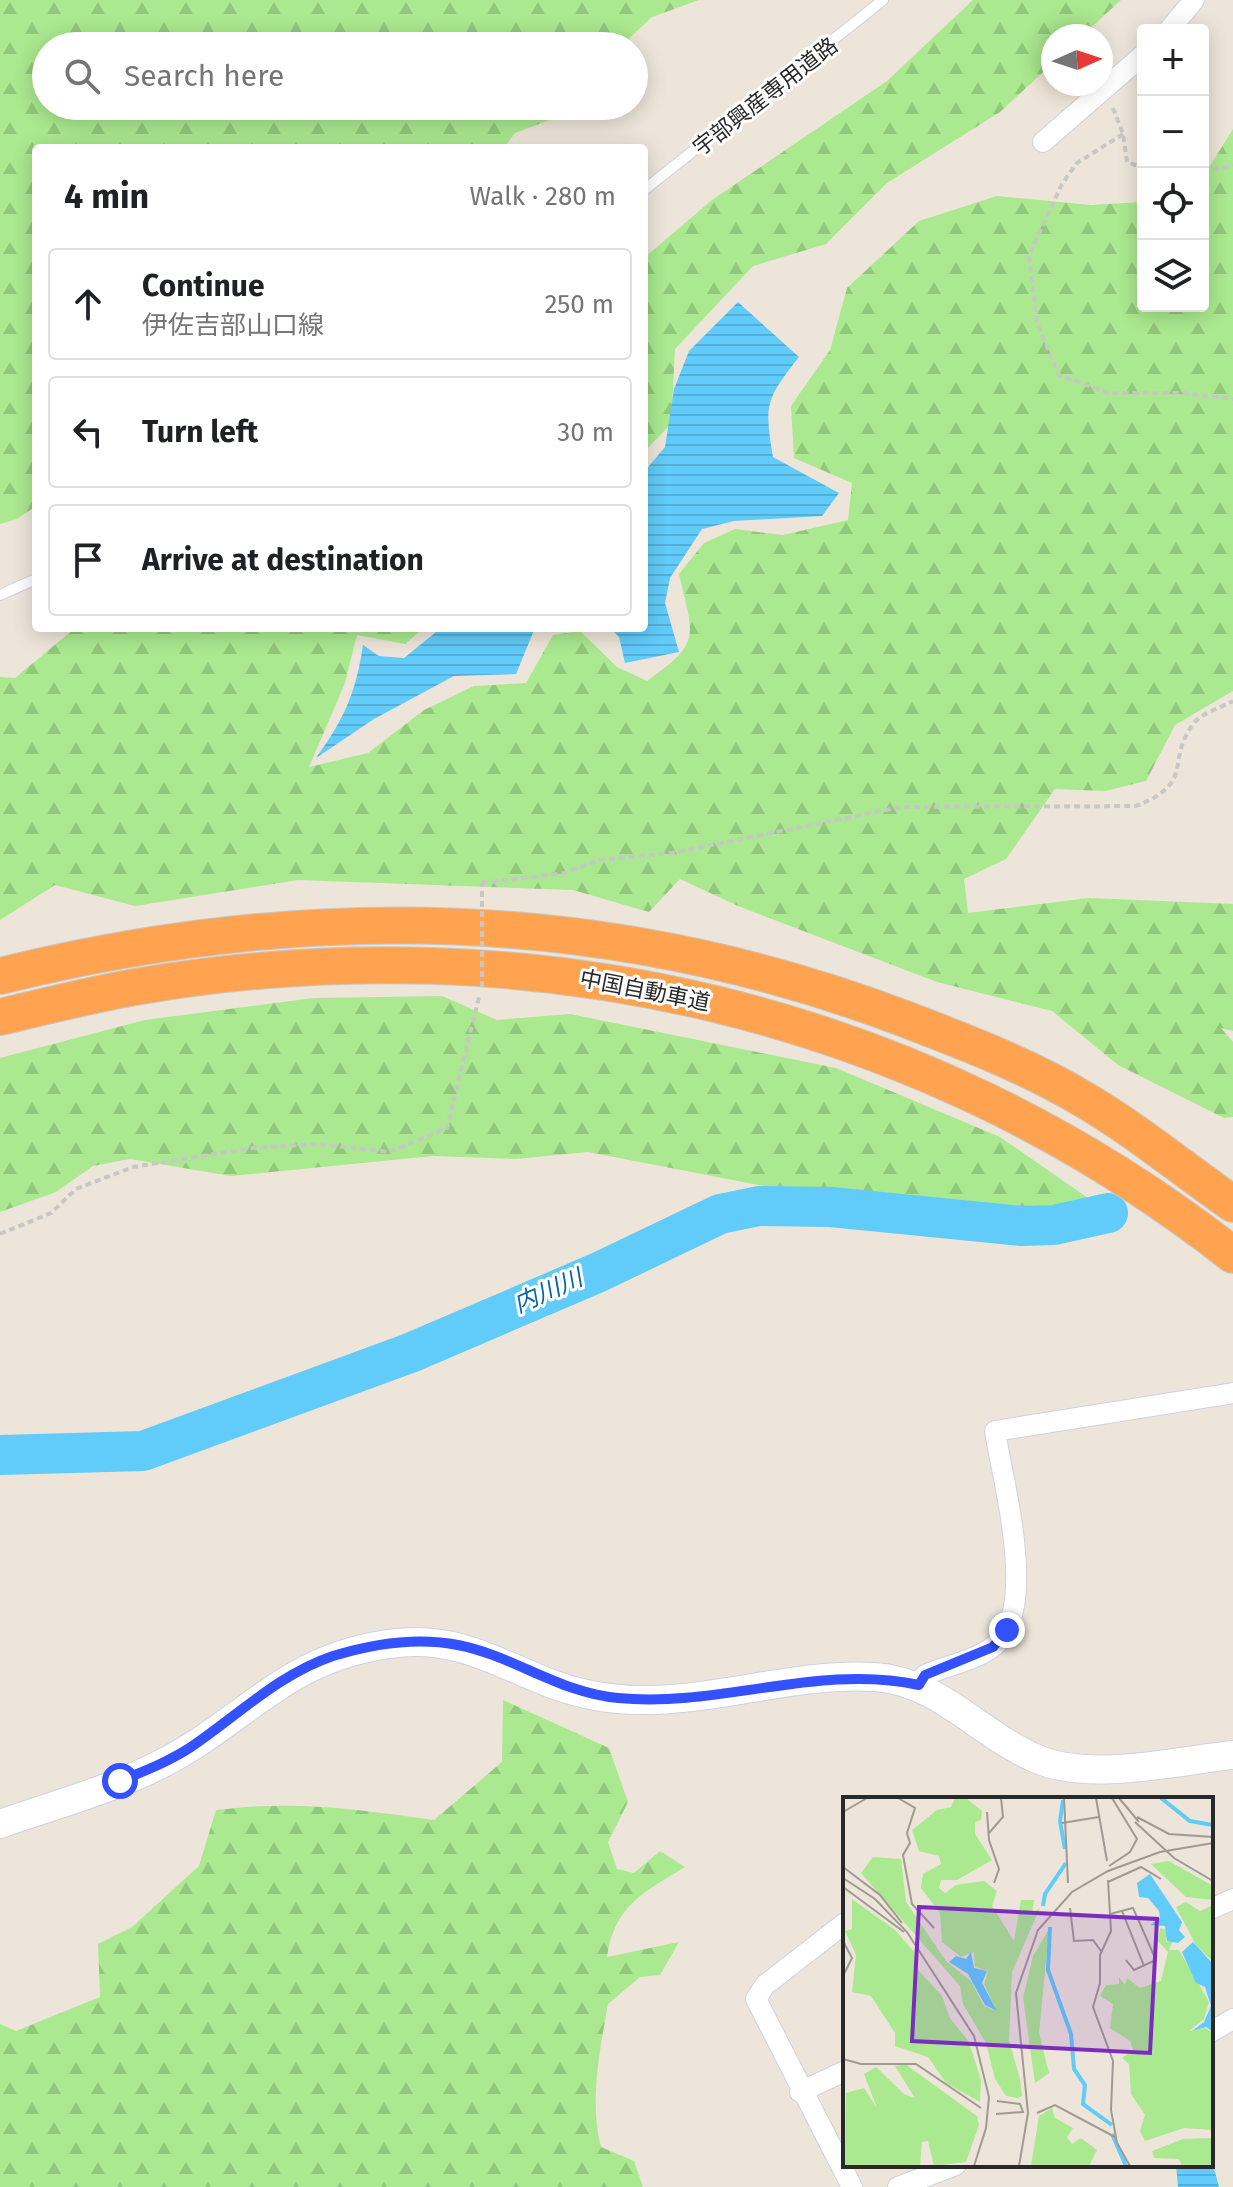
<!DOCTYPE html>
<meta charset="utf-8">
<style>
:root{--surface:#fff;--page:#f6f6f6;--text:#202124;--muted:#757577;--line:#e0e0e0}
body{margin:0;font-family:"Fira Sans","Noto Sans JP",sans-serif;background:var(--page);color:var(--text)}
.controls{position:absolute;right:24px;top:24px;display:grid;overflow:hidden;border-radius:8px;box-shadow:0 4px 20px #0003}
.controls button{width:72px;height:72px;display:grid;place-items:center;padding:0;border:0;border-bottom:2px solid var(--line);background:var(--surface);color:var(--text);font:40px sans-serif}
.compass{position:absolute;left:1041px;top:24px;width:72px;height:72px;border-radius:50%;background:var(--surface);box-shadow:0 4px 20px #0003;rotate:87deg}
.stop{position:absolute;width:24px;height:24px;margin:-18px;border:6px solid #3351ff;border-radius:50%;background:#fff}
.stop.end{background:#3351ff;border-color:#fff;box-shadow:0 2px 8px #0008}
.list{margin:0;padding:0;list-style:none}
h2{display:flex;justify-content:space-between;align-items:center;height:104px;margin:0;padding:0 32px;font-size:34px}
h2 small{font-size:26px;font-weight:400;color:var(--muted)}
.list li{display:grid;grid-template-columns:52px 1fr auto;gap:24px;align-items:center;box-sizing:border-box;height:112px;margin:0 16px 16px;padding:0 16px;border:2px solid var(--line);border-radius:8px}
.list b{display:block;font-size:30px;white-space:nowrap}
.list p{margin:0;font-size:26px;white-space:nowrap;color:var(--muted)}
.list em{font-size:26px;font-style:normal;color:var(--muted)}
.icon{flex:none;width:44px;height:44px;fill:none;stroke:currentColor;stroke-width:2;stroke-linecap:round;stroke-linejoin:round}
.map{position:relative;flex:none;width:1233px;height:2187px;overflow:hidden}
.search{position:absolute;background:var(--surface);box-shadow:0 4px 20px #0003;left:32px;top:32px;width:616px;height:88px;display:flex;align-items:center;gap:20px;box-sizing:border-box;padding:0 28px;border-radius:44px;color:var(--muted);font-size:30px}
.panel{position:absolute;background:var(--surface);box-shadow:0 4px 20px #0003;left:32px;top:144px;width:616px;height:488px;border-radius:8px}
.map>svg:first-child{display:block}
.forest{fill:url(#forest-firs)}
.water{fill:url(#water-rules)}
.lines{fill:none;stroke-linecap:round;stroke-linejoin:round}
.river{stroke:#61cbf9;stroke-width:40}
.service-casing{stroke:#ced1e3;stroke-width:12}
.minor-casing{stroke:#ced1e3;stroke-width:22}
.secondary-casing{stroke:#ced1e3;stroke-width:30}
.motorway-casing{stroke:#c7c7c7;stroke-width:38}
.path{stroke:#c7c7c7;stroke-width:4;stroke-dasharray:6 4;stroke-linecap:butt}
.service{stroke:#fff;stroke-width:10}
.minor{stroke:#fff;stroke-width:20}
.secondary{stroke:#fff;stroke-width:28}
.motorway{stroke:#ffa351;stroke-width:36}
.path-bridge{stroke:#c7c7c7;stroke-width:4;stroke-dasharray:6 4;stroke-linecap:butt}
.route{stroke:#3351ff;stroke-width:10}
.labels{text-anchor:middle;stroke-width:6;stroke-linejoin:round;paint-order:stroke}
.street-label{font-size:22px;fill:#292929;stroke:#fff}
.water-label{font-size:24px;font-style:italic;fill:#0166a4;stroke:#fff}
.inset-river{fill:none;stroke:#61cbf9;stroke-width:4}
.inset-road{fill:none;stroke:#9f9a93;stroke-width:2}
.view{fill:#7b2cbf;fill-opacity:0.15;stroke:#7b2cbf;stroke-width:4}
.inset-edge{fill:none;stroke:#292929;stroke-width:4}
</style>
<div class="map">
<svg width="1233" height="2187" viewBox="0 0 1233 2187">
<defs>
<pattern id="forest-firs" width="22" height="20" patternUnits="userSpaceOnUse" patternTransform="scale(2)"><rect width="22" height="20" fill="#aae98f"/><path d="M5 1l3.5 6h-7zM16 11l3.5 6h-7z" fill="#92c87b"/></pattern>
<pattern id="water-rules" width="6" height="5" patternUnits="userSpaceOnUse" patternTransform="scale(2)"><rect width="6" height="5" fill="#61cbf9"/><path d="M0 2.5h6" fill="none" stroke="#54aed5"/></pattern>
</defs>
<rect width="100%" height="100%" fill="#ede5d9"/>
<g class="forest">
<path d="M0,0H699L652,17L621,46H46V106H577L574,111L515,133L504,148H36V506L17,519L0,524Z"/>
<path d="M973,0H1121L1082,36H1053V63L1000,112L887,183L826,244L753,266L675,349L671,424L644,452V258L712,200L887,81Z"/>
<path d="M1233,129V691L1175,725L1146,781L1105,791L1055,789L1006,859L964,879L968,913L1089,898L1233,904V1031L1221,1028L1233,1042V1117L1224,1118L1118,1065L1052,1011L937,982L738,906L680,879L649,912L573,890L298,880L135,906L55,885L0,920V677L15,678L75,628H424L405,644L357,635L345,683L309,767L368,753L424,710L474,686L526,683L553,635L580,631L617,667L647,681C703,642 693,636 679,574L704,543L735,529L783,535L848,520L852,483L794,458L791,406L830,350L847,288L919,221L997,196L1091,205L1143,202V306H1203V177Z"/>
<path d="M442,996L497,1020L570,1014L836,1068L1000,1137L1088,1198L1060,1214L990,1210L779,1189L588,1152L515,1159L433,1156L231,1176L130,1159L93,1166L56,1192L0,1212V1058L145,1020L314,998Z"/>
<path d="M503,1700L609,1748L628,1802L608,1842L617,1869L634,1873L660,1851L685,1867C644,1892 614,1906 607,1957L679,1942L660,1975L640,1977L608,2004C600,2049 589,2102 601,2147L634,2161L643,2187H0V2024L16,2031L100,1997L98,1944L132,1927L199,1866L216,1810C296,1800 355,1809 434,1820L502,1762Z"/>
</g>
<g class="water">
<path d="M738,302L799,357C766,399 764,404 773,457L839,493L822,516L734,521L702,529L670,578L665,603L679,652L625,663L619,637L610,628H644V472L665,447L674,389L689,351Z"/>
<path d="M441,628H535L516,674L454,676L374,719L316,758C344,719 356,693 363,645L379,656L404,658Z"/>
<path d="M1211,2157L1219,2187H1178L1176,2165H1211Z"/>
</g>
<g class="lines">
<path class="river" d="M0,1455L143,1451L410,1353L599,1272L720,1214L759,1206L831,1207L1021,1226L1054,1225L1108,1213"/>
<g class="service-casing">
<g id="service">
<path d="M644,190L883,0"/>
<path d="M0,595L36,579"/>
</g>
</g>
<g class="minor-casing">
<g id="minor">
<path d="M1169,30L1194,0"/>
<path d="M1043,142L1143,55"/>
<path d="M919,1685L925,1675C945,1666 977,1660 994,1646C1039,1610 1003,1483 995,1431L1233,1393"/>
<path d="M1211,1909L1233,1899"/>
<path d="M845,1923L765,1985L756,1999L852,2187"/>
<path d="M1211,2032L1233,2019"/>
<path d="M800,2092L845,2071"/>
<path d="M898,2187L956,2165"/>
</g>
</g>
<g class="secondary-casing">
<path id="secondary" d="M0,1824C53,1805 111,1790 161,1764C249,1719 288,1654 398,1643C473,1635 518,1679 586,1694C683,1716 779,1671 874,1677C938,1680 980,1735 1037,1759C1090,1782 1176,1761 1233,1755"/>
</g>
<g class="motorway-casing">
<g id="motorway">
<path d="M0,976C307,900 608,906 905,1019C965,1042 1028,1066 1083,1099C1136,1130 1183,1169 1233,1204"/>
<path d="M0,1017C47,1006 93,994 141,986C530,920 922,1011 1233,1255"/>
</g>
</g>
<g class="path">
<path d="M1113,108L1123,134L1127,162L1143,168"/>
<path d="M1123,134L1077,163L1062,184L1029,255L1037,323L1059,375L1109,393H1181L1233,399"/>
<path d="M1203,171L1233,166"/>
<path d="M482,883L565,873L599,860L672,853L901,807L1136,806C1197,782 1164,762 1194,723C1202,713 1222,707 1233,701"/>
<path d="M0,1234L51,1213L76,1189L133,1167L252,1148L317,1144L389,1152L447,1128L479,997"/>
</g>
<use href="#service" class="service"/>
<use href="#minor" class="minor"/>
<use href="#secondary" class="secondary"/>
<use href="#motorway" class="motorway"/>
<path class="path-bridge" d="M482,987V883"/>
</g>
<g class="lines">
<path class="route" d="M120,1781C144,1771 168,1762 191,1747C237,1716 279,1674 333,1656C372,1644 418,1637 458,1645C514,1656 560,1693 618,1698C720,1708 819,1663 919,1685L925,1675L993,1647L1007,1630"/>
</g>
<g class="labels">
<g class="street-label">
<text transform="translate(765 96) rotate(-38)" y="8">宇部興産専用道路</text>
<text transform="translate(645 990) rotate(11)" y="8">中国自動車道</text>
</g>
<g class="water-label">
<text transform="translate(548 1291) rotate(-24)" y="8">内川川</text>
</g>
</g>
<g transform="translate(843 1797)">
<rect width="370" height="370" fill="#ede5d9"/>
<path d="M112,1H123L139,14L138,23L132,25V37L149,63L114,83H98L96,91L102,96L113,88L141,84L154,94L149,109L171,144L178,103H191L189,116L197,111L169,175L166,243L177,282L179,299L175,301L163,299L152,282L143,246L120,207L117,189L18,76L30,60L58,62L63,105L103,164L128,184L141,209L154,214L141,187L145,174L132,170L131,155L118,160L99,145L97,116L78,91L80,77L98,67L96,59L76,54L69,33L94,13L108,10ZM326,64L370,89V103L343,100L308,67ZM9,102L51,132L73,157L75,173L99,199L107,221L126,245L138,283L137,305L103,286L85,260L52,249V236L28,199L9,195L13,158L2,134L9,132ZM343,105L357,114L370,108V165L353,148L333,110ZM317,131L324,133L323,145L330,144L326,153H336L366,205L361,222L346,234L362,231L370,236V333L341,331L302,344L297,334L302,318L288,297L286,267L279,261L290,253L287,244L267,231L270,207L257,199L263,188L276,187V180L282,188L284,181L297,191L318,184L325,155L315,144ZM206,132L196,236L206,276L192,286L180,201L190,159ZM62,267L134,319L136,328L123,365L91,369L85,344L79,345L77,369H2L3,296L21,291L34,311L21,277L33,270L61,297L72,301L52,269ZM209,311L212,321L230,331L224,340L229,347L238,341L254,353L246,369H188L196,319ZM370,341V369H339L336,362L311,361L309,354L340,342Z" fill="#aae98f"/>
<path d="M307,77L339,125L336,133L342,140L335,146L324,144L322,129L307,128L317,121L316,114L305,101L296,100L294,86ZM350,145L370,167V235L363,230L349,234L361,225L368,209L362,190L353,186L339,155ZM128,155L131,171L144,174L139,186L154,214L142,208L125,177L106,165L113,159L123,162Z" fill="#61cbf9"/>
<path class="inset-river" d="M318,1L347,24L370,28M220,3L217,24L222,52M200,109L202,97L223,66M207,130L205,173L228,237L231,272L242,288L240,307L269,328M269,337L283,369"/>
<path class="inset-road" d="M55,1L72,11L64,36L67,46L60,58L69,107L91,131M221,1L225,86M253,1L264,64M276,1L296,25M0,15L24,1M144,15L146,43L156,72L151,86M294,20L326,37L370,40M292,25L331,61L370,84M219,26L256,20M146,36L160,20L158,1M266,69L287,55L294,42L269,1M0,70L37,98L59,126M0,81L32,102L64,135L131,239L146,300L143,331L131,369M265,83L268,134L257,158V186L250,210L270,264L268,313L274,346L287,369M265,85L298,70L318,82M0,90L61,135M227,111L231,144L250,143L258,154M279,114L301,169M267,117L290,111L313,163L291,173L283,163M0,144L9,161L0,179M0,262L18,267H73L138,311M194,316L212,308L272,340M153,317L180,315L177,307L154,304M176,369L185,316L173,196L195,133L229,95L265,74L317,55L370,46"/>
<path class="view" d="M76,110L314,122L307,256L69,244Z"/>
<rect width="370" height="370" class="inset-edge"/>
</g>
</svg>
<div class="controls">
<button>+</button>
<button>−</button>
<button><svg class="icon" aria-label="locate" viewBox="0 0 24 24"><circle cx="12" cy="12" r="6"/><path d="M12 2v4M12 18v4M2 12h4M18 12h4"/></svg></button>
<button><svg class="icon" aria-label="layers" viewBox="0 0 24 24"><path d="M12 4l9 5-9 5-9-5zM3 14l9 5 9-5"/></svg></button>
</div>
<svg class="compass" viewBox="-18 -18 36 36"><path d="M0-13l5 13h-10z" fill="#e53935"/><path d="M0 13l5-13h-10z" fill="#757577"/></svg>
<div class="stop" style="left:120px;top:1781px"></div>
<div class="stop end" style="left:1007px;top:1630px"></div>
<div class="search"><svg class="icon" aria-label="search" viewBox="0 0 24 24"><circle cx="10" cy="10" r="6"/><path d="M15 15l6 6"/></svg>Search here</div>
<section class="panel">
<h2>4 min<small>Walk · 280 m</small></h2>
<ul class="list">
<li><svg class="icon" aria-label="ahead" viewBox="0 0 24 24"><path d="M12 20V5M6 11l6-6 6 6"/></svg><div><b>Continue</b><p>伊佐吉部山口線</p></div><em>250 m</em></li>
<li><svg class="icon" aria-label="left" viewBox="0 0 24 24"><path d="M17 20v-9H6M10 6l-5 5 5 5"/></svg><div><b>Turn left</b></div><em>30 m</em></li>
<li><svg class="icon" aria-label="arrive" viewBox="0 0 24 24"><path d="M6 21V4h12l-3 4 3 4H6"/></svg><div><b>Arrive at destination</b></div></li>
</ul>
</section>
</div>
